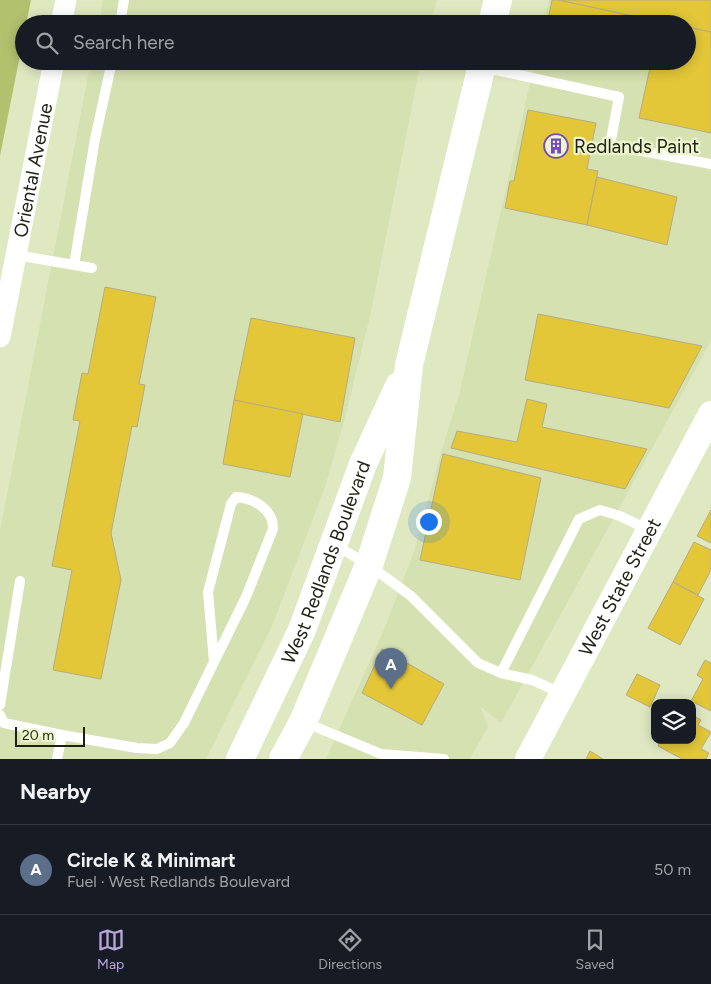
<!DOCTYPE html>
<meta charset="utf-8">
<style>
:root{--surface:#171b24;--page:#242831;--text:#f1f3f6;--muted:#9ea1a6;--line:#363941;--accent:#baa6de}
body{margin:0;font-family:Figtree,sans-serif;background:var(--page);color:var(--text)}
.controls{position:absolute;right:15px;bottom:15px;display:grid;overflow:hidden;border-radius:10px;box-shadow:0 2px 12px #0003}
.controls button{width:45px;height:45px;display:grid;place-items:center;padding:0;border:0;border-bottom:1px solid var(--line);background:var(--surface);color:var(--text);font:25px sans-serif}
.scale{position:absolute;left:15px;bottom:12px;width:70px;box-sizing:border-box;padding-left:5px;border:2px solid #1d2012;border-top:0;font-size:14px;line-height:18px;white-space:nowrap;color:#1d2012;-webkit-text-stroke:4px #ecf5cd;paint-order:stroke}
.you{position:absolute;left:428px;top:521px;width:18px;height:18px;margin:-12px;border:4px solid #fff;border-radius:50%;background:#1a73e8;box-shadow:0 0 0 8px #1a73e833}
.badge{display:grid;place-items:center;width:32px;height:32px;border-radius:50%;background:var(--accent);color:#fff;font-size:16px;font-weight:700}
.pin{position:absolute;translate:-50% -41px;filter:drop-shadow(0 1px 2px #0008)}
.pin::after{content:'';position:absolute;top:26px;width:18px;height:15px;background:inherit;clip-path:polygon(0 0,100% 0,50% 100%)}
.list{margin:0;padding:0;list-style:none}
h2{display:flex;justify-content:space-between;align-items:center;height:65px;margin:0;padding:0 20px;font-size:21px}
h2 small{font-size:16px;font-weight:400;color:var(--muted)}
.list li{display:grid;grid-template-columns:32px 1fr auto;gap:15px;align-items:center;box-sizing:border-box;height:90px;padding:0 20px;border-top:1px solid var(--line)}
.list b{display:block;font-size:19px;white-space:nowrap}
.list p{margin:0;font-size:16px;white-space:nowrap;color:var(--muted)}
.list em{font-size:16px;font-style:normal;color:var(--muted)}
.icon{flex:none;width:28px;height:28px;fill:none;stroke:currentColor;stroke-width:2;stroke-linecap:round;stroke-linejoin:round}
.map{position:relative;flex:none;width:711px;height:759px;overflow:hidden}
.search{position:absolute;background:var(--surface);box-shadow:0 2px 12px #0003;left:15px;right:15px;top:15px;height:55px;display:flex;align-items:center;gap:12px;box-sizing:border-box;padding:0 18px;border-radius:28px;color:var(--muted);font-size:19px}
.sheet{height:155px;background:var(--surface)}
nav{display:flex;justify-content:space-around;align-items:center;box-sizing:border-box;height:70px;border-top:1px solid var(--line);background:var(--surface);font-size:14px;color:var(--muted)}
nav a{display:grid;justify-items:center;gap:2px}
nav .on{color:var(--accent)}
.map>svg:first-child{display:block}
.built{fill:#d6e1b2}
.green{fill:#b2c16e}
.building{fill:#e3c739;stroke:#b4ac86}
.lines{fill:none;stroke-linecap:round;stroke-linejoin:round}
.service{stroke:#fff;stroke-width:10}
.minor{stroke:#fff;stroke-width:21}
.tertiary{stroke:#fff;stroke-width:26}
.primary{stroke:#fff;stroke-width:28}
.labels{text-anchor:middle;stroke-width:4.5;stroke-linejoin:round;paint-order:stroke}
.poi-label{font-size:19px;fill:#1d2012;stroke:#ecf5cd;text-anchor:start}
.street-label{font-size:19px;fill:#1d2012;stroke:#ecf5cd}
</style>
<div class="map">
<svg width="711" height="759" viewBox="0 0 711 759">
<rect width="100%" height="100%" fill="#dfe8c1"/>
<g class="built">
<path d="M103,0H437L431,24H99Z"/>
<path d="M549,0H711V341L501,723L480,706L488,727L470,759H326L385,627L414,552L442,449L459,395L535,61H687V24H544Z"/>
<path d="M91,61H421L371,312L345,418L325,487L273,624L206,759H0V531Z"/>
</g>
<path class="green" d="M0,0H31L26,24H24V35L0,156Z"/>
<g class="building">
<path d="M552,0H559L670,24H547Z"/>
<path d="M559,0H711V32L687,27V24H670Z"/>
<path d="M687,27L711,32V133L639,118L651,63L640,61H687Z"/>
<path d="M528,110L596,123L587,169L598,171L587,225L505,208L510,181H514Z"/>
<path d="M597,177L677,197L667,245L587,225Z"/>
<path d="M105,287L156,297L139,384L145,385L137,427L132,426L111,533L121,580L101,679L53,670L72,570L52,566L80,421L73,420L82,373L88,374Z"/>
<path d="M538,314L702,346L669,408L525,380Z"/>
<path d="M251,318L355,338L340,422L234,400Z"/>
<path d="M527,399L547,404L542,427L647,449L625,489L451,448L457,431L517,442Z"/>
<path d="M234,400L303,414L290,477L223,464Z"/>
<path d="M443,454L541,478L520,580L420,560Z"/>
<path d="M711,510V543L697,536Z"/>
<path d="M694,542L711,550V570L698,595L673,582Z"/>
<path d="M673,582L704,599L680,645L648,628Z"/>
<path d="M382,649L444,684L422,725L362,693Z"/>
<path d="M705,660L711,663V711L691,701L703,679L697,675Z"/>
<path d="M637,674L660,685L650,707L626,695Z"/>
<path d="M692,715L701,720L698,725L711,732L701,749L709,753L706,759H682L658,746L661,740H692Z"/>
<path d="M590,751L603,759H586Z"/>
</g>
<g class="lines">
<g class="service">
<path d="M120,24L124,0"/>
<path d="M482,67L619,97L610,145L711,164"/>
<path d="M16,255L92,268"/>
<path d="M74,265L95,139L112,61"/>
<path d="M335,545L369,565L411,596L478,663L501,673L532,680L561,693"/>
<path d="M501,673L579,519L600,510L620,516L649,530"/>
<path d="M0,705L20,581"/>
<path d="M0,715L4,723L62,735"/>
<path d="M304,722L381,754L444,759"/>
<path d="M57,759L62,735L137,748L157,749L170,743L184,723L246,597L273,529C274,510 254,498 236,497L231,504L208,592L214,661"/>
</g>
<g class="minor">
<path d="M61,24L66,0"/>
<path id="s1" d="M0,337L54,61"/>
</g>
<path class="tertiary" id="s2" d="M528,759L711,414"/>
<g class="primary">
<path d="M492,24L498,0"/>
<path id="s3" d="M240,759L302,630L363,464L399,386"/>
<path d="M283,759L303,722L369,565L397,478L409,365L483,61"/>
</g>
</g>
<defs>
<g id="building-ring" transform="scale(1.25)"><circle r="9.5" fill="#ecf5cd" stroke="#7749c1" stroke-width="1.5"/><path d="M-4-6H4V6H1V3H-1V6H-4ZM-2.5-4.3h1.7v1.8h-1.7ZM.8-4.3h1.7v1.8H.8ZM-2.5-1h1.7V.8h-1.7ZM.8-1h1.7V.8H.8Z" fill="#7749c1"/></g>
</defs>
<g fill-rule="evenodd">
<use href="#building-ring" x="556" y="146"/>
</g>
<g class="labels">
<g class="poi-label">
<text x="574" y="153">Redlands Paint</text>
</g>
<g class="street-label">
<text dy="7" stroke="none"><textPath href="#s1" startOffset="170">Oriental Avenue</textPath></text>
<text dy="7" stroke="none"><textPath href="#s3" startOffset="215">West Redlands Boulevard</textPath></text>
<text dy="7" stroke="none"><textPath href="#s2" startOffset="195">West State Street</textPath></text>
</g>
</g>
</svg>
<div class="controls">
<button><svg class="icon" aria-label="layers" viewBox="0 0 24 24"><path d="M12 4l9 5-9 5-9-5zM3 14l9 5 9-5"/></svg></button>
</div>
<div class="scale">20 m</div>
<div class="you"></div>
<div class="pin badge" style="left:391px;top:689px;background:#5c6f8a">A</div>
<div class="search"><svg class="icon" aria-label="search" viewBox="0 0 24 24"><circle cx="10" cy="10" r="6"/><path d="M15 15l6 6"/></svg>Search here</div>
</div>
<section class="sheet">
<h2>Nearby<small></small></h2>
<ul class="list">
<li><span class="badge" style="background:#5c6f8a">A</span><div><b>Circle K &amp; Minimart</b><p>Fuel · West Redlands Boulevard</p></div><em>50 m</em></li>
</ul>
</section>
<nav>
<a class="on"><svg class="icon" aria-label="map" viewBox="0 0 24 24"><path d="M3 6l6-2 6 2 6-2v14l-6 2-6-2-6 2zM9 4v14M15 6v14"/></svg>Map</a>
<a><svg class="icon" aria-label="directions" viewBox="0 0 24 24"><path d="M12 3l9 9-9 9-9-9zM9 14v-3h6M13 9l2 2-2 2"/></svg>Directions</a>
<a><svg class="icon" aria-label="saved" viewBox="0 0 24 24"><path d="M7 4h10v16l-5-4-5 4z"/></svg>Saved</a>
</nav>
